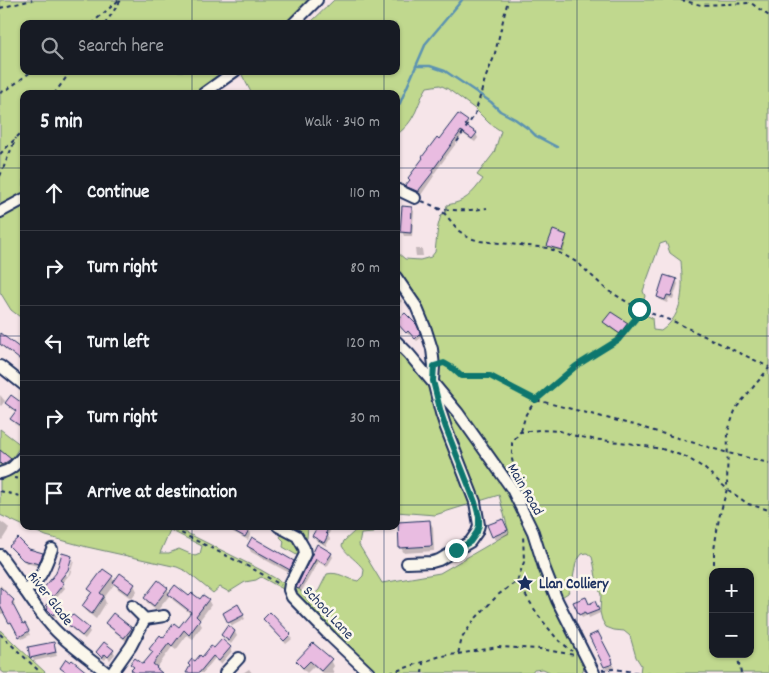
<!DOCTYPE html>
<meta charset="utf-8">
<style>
:root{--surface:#171b24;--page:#242831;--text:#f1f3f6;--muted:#9ea1a6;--line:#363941}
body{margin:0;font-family:Dekko,sans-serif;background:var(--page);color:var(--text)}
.controls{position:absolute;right:15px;bottom:15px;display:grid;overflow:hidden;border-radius:10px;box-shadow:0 1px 4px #0004}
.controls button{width:45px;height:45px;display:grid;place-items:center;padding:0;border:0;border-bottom:1px solid var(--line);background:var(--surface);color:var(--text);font:25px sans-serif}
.stop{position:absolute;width:15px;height:15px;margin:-11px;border:4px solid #0f766e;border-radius:50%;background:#fff}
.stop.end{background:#0f766e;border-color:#fff;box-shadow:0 1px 5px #0008}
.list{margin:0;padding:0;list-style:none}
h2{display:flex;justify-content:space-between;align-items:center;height:65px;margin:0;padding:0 20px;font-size:21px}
h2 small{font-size:16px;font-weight:400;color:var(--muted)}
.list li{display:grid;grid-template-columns:32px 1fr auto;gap:15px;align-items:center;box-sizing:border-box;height:75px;padding:0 20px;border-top:1px solid var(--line)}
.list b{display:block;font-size:19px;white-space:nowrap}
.list em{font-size:16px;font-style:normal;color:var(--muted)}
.icon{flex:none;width:28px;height:28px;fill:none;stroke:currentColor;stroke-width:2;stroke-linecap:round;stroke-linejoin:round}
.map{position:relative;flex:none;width:769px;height:673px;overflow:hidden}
.search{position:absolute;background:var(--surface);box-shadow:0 1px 4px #0004;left:20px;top:20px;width:380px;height:55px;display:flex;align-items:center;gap:12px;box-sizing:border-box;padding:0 18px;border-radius:10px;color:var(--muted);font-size:19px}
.panel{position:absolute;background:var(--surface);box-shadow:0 1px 4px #0004;left:20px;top:90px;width:380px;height:440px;border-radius:10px}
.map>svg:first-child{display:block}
.green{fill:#c0d88e;stroke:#6e8476;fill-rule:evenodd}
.shadow{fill:#0003}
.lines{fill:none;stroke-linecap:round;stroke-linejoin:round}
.stream{stroke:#5c93b1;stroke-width:2.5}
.building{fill:#e9bce1;stroke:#1b2f5e}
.minor-casing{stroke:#1b2f5e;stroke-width:14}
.path{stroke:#1b2f5e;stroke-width:2;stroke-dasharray:4 4;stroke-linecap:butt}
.minor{stroke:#fbf7ec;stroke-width:10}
.route{stroke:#0f766e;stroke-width:6}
.grid{fill:none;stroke:#1b2f5e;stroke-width:1;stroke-opacity:0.55}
.labels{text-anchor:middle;stroke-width:5;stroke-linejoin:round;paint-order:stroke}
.street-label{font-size:15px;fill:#1b2f5e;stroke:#fbf7ec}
.poi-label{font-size:15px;font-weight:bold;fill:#1b2f5e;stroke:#fbf7ec;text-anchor:start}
</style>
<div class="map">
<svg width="769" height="673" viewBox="0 0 769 673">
<rect width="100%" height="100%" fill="#f6e5e9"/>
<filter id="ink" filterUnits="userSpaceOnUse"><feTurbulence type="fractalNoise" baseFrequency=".02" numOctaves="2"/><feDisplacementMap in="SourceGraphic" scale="10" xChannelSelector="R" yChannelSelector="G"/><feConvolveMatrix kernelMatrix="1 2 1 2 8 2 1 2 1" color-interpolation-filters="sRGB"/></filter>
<g filter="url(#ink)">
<g class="green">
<path d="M0,0H315L291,24H24V71H232L198,94H24V197L0,211Z"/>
<path d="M334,0H769V673H640L641,665L636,657L630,636L624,631L614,630L606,627L602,620L600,612L601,595L597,583L594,565L592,557L587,553L582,554L576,562L572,584L568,593L557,600L585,656L584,667L582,673H552L543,669L534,670L532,673H360L292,603L283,589L261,577L256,580L245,582L229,592L220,587L213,593L186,571L177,567L87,547L46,536L24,526H173L261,570L285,584L300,557L283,547L284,541L280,537L287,526H308L307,538L304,543L309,545L310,557L316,560L309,571L303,567L293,585L299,589L308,600L319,590L327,574C338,571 347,579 358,581L363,576L364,570C358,561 347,555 342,546L344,541L355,531L352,526H374V533L361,534L359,545L382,583L440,573L509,533L499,495L435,515L396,512V341L432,380L427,346L417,321L404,296L396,277V250L398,253L405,259L420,260L431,257L435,252L438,226L441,215L445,213L447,205C465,202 472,194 483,179L477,175L494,153L501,131L489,123L475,109L448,89L440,85L427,87C420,97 418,110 411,120C407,126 402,131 396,135V94H252L242,75L248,71H396V24H309ZM666,242L670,253L681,261C683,287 685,314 661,331L653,330L652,318L631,308L635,304L640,305L643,303L645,296L643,291L660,244ZM170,530L202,546L200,554L195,556L179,549L169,553H160ZM713,572H750V654H713Z"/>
<path d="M24,205V320L11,310L0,292V218Z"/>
<path d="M0,429L21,445L9,463L24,475V526L0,515Z"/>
<path d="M0,630L46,673H4L0,670Z"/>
</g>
<g class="shadow">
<path d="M458,115L467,122L469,126L467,128L476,134L478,138L475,142L463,134L433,175L434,176L421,195L409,189L407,186Z"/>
<path d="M411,208L414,211L412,236H404L402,232Z"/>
<path d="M566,236L567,239L563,252L550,248L549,246Z"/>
<path d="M415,249H422L423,256H416Z"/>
<path d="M676,280L678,284L673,299L669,298L667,303L660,300L658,297Z"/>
<path d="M396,295L402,301L398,305L396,303Z"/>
<path d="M605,322L627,324L629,328L623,337L607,326Z"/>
<path d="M399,325L418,330L421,338L417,341L410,334L409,335Z"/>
<path d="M0,334L14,354V356L0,345Z"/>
<path d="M0,395L5,401L1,406L0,405Z"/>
<path d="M7,403L24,406V426L21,428L14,423L11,419L16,412L9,407Z"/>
<path d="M0,452L10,460L14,465L6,470L0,466Z"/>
<path d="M0,521L7,526L9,529L2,540L0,539Z"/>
<path d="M430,522L433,527L434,551L404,553L401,548Z"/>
<path d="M505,524L509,534L495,540L489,526Z"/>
<path d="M222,526H243L249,529L251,533L248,540Z"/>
<path d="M319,526H332L328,536L330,539L326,546L316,540L313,536Z"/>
<path d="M248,546L293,562L296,568L293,575L251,552Z"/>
<path d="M318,546L331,553L333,557L327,567L318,562L301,592L298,587Z"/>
<path d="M13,550H28L42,554L44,558L41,567L26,563Z"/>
<path d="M63,554L72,558H70L65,575L68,576L73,559L74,561L70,574L62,583L65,588L54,601L60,606L62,610L55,618L50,613L47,605L53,598L47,593L45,590L57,574Z"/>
<path d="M112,577L115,583L134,585L137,591L132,599L118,589L115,583L104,598L106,603L96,619L87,612L83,606L93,594L90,589Z"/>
<path d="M0,585L4,589L6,593L5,594L13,601L15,604L13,608L22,625L24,624L30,635L22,639L14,625H12L4,611L2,614L0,613Z"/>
<path d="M167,588L170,594L190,597L200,601L208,600L211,605L199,621L202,626L193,639L187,635L176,650L172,647L156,669L160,673H134L132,670L134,668L132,664L143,666L153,654L151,649L180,629L191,614L173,600L170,595L157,611L148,604L145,599Z"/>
<path d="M589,605L597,606L600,613L589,618L588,615L582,618L580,614Z"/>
<path d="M238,606L245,619L232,626L224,613Z"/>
<path d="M270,614L292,639L286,644L267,622Z"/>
<path d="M66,623L88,629L90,632L85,639L68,626Z"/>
<path d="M106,623L131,629L133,632L126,641L108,626Z"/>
<path d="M228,627L235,632L237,636L231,644L224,638L222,635Z"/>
<path d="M597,633L613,664L614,668L607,670L590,637Z"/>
<path d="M53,643L55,647L57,656L34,661L32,657Z"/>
<path d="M230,648L232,651L221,664L215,658L203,673H187L195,663L214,650Z"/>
<path d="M113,651L115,654L110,660L107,657L105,660L99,656L97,652Z"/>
<path d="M325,655L331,660L334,666L332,669L334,673H322L314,666L307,673L301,667L297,661Z"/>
<path d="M249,669L252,673H243Z"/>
</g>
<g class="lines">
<g class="stream">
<path d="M416,66H430L445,71L491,102L500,111L515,119L530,130L536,136L557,147"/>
<path d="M396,109L400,103L426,43L462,0"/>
</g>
</g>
<g class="building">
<path d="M458,114L468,121L465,125L477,133L472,139L461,131L432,171L433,172L419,190V192L405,186L410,180L408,178L423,158L422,157L437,137L439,139Z"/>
<path d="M402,206L412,207L411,233L400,232Z"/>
<path d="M553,230L567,235L562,250L547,246Z"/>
<path d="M664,275L677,279L671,296L667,295L665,300L657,297Z"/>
<path d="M611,312L628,323L620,334L603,322Z"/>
<path d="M405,313L417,325L420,332V334L415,339L408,331L406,333L396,322V321Z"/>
<path d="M0,333L24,351V363L0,344Z"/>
<path d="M11,395L22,403L24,400V419L19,425L10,419L16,411L5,403Z"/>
<path d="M0,450L11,459L2,465L0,463Z"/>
<path d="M503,519L508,530L492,537L487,525Z"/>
<path d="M430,520L432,546L399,548L398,522Z"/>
<path d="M225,526H246L250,528L245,537Z"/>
<path d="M318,526H329L326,533L328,535L324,543L312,536Z"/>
<path d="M252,537L294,561L290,570L247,546Z"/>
<path d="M18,538L29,549L43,553L39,564L23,560L9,546Z"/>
<path d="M317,544L332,553L325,564L316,559L299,589L296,588L297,586Z"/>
<path d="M62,553L72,556L68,570L60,580L64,583L53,597L43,589L56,573Z"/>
<path d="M103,569L113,576L100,593L104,596L92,614L82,606L92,592L88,589Z"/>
<path d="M120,573L135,584L128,594L113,583Z"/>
<path d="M158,580L168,588L154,606L144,598Z"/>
<path d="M175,585L189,596L192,593L200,599L203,595L209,599L196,616L200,620L189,635L184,630L172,646L169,643L153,664L157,667L156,668L162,673H135L131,670L134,667L130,664L135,658L143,664L153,652L149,649L160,635L163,638L174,623L179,627L191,612L168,594Z"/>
<path d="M0,587L14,600L12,603L23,624L25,623L29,631L19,637L11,622L9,623L0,606Z"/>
<path d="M586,597L589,604L595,601L599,610L586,615L585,612L579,615L573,602Z"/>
<path d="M51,598L61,605L53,615L47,609L48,607L46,605Z"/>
<path d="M238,604L244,615L228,623L223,613Z"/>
<path d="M270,612L291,634L284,641L263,619Z"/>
<path d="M113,613L132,628L124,638L105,623Z"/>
<path d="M72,614L89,628L82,636L65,622Z"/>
<path d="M228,625L235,631L229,641L221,635Z"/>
<path d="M598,632L612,659L613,664L604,667L589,636Z"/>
<path d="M222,639L231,647L219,661L213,656L199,673H186L190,666L188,664L192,659L195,661L200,655L202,657L211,646L214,648Z"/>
<path d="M54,642L56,652L30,658L28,647Z"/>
<path d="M104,642L114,650L108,657L105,654L102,658L96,652Z"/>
<path d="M313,643L332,659L321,671L310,661L303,668L296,661Z"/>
<path d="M66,659L70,662L72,660L88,673H67L60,668Z"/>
</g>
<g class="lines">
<g class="minor-casing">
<g id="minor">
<path d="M293,24L317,0"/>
<path d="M203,94L235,71"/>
<path d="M396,189L415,198"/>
<path d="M0,212L24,199"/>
<path d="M396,277L416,306L426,330L432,349L434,366L433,381L441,413L446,428L475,502L479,525L477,532L470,542L439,560L432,562L407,563"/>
<path d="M396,341L409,354L458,413L512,489L533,532L544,567L557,600L594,673"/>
<path d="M0,366L24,385"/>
<path d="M0,473C11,471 17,463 24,455"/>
<path d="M278,526L297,536L304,548L305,554L290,584L289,590L292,597L331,637L369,673"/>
<path d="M0,555C17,577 30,601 48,622C63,641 88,657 107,673"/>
<path d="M25,591C42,579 45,567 52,549"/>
<path d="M132,606L145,619L164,616"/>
<path d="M112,673L131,646L145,619"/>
<path d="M225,673L239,658"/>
</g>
</g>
<g class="path">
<path d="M681,0L701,5L751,3L769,16"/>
<path d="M0,8L32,0"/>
<path d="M91,24L119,0"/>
<path d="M105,24L121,0"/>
<path d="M0,93L8,89L32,71"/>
<path d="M54,94L71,71"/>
<path d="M457,142L475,114L485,79L494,57L508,0"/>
<path d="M0,154L24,130"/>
<path d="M0,176L16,138"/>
<path d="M422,201L436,207L445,214L459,231L469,238L480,241L548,248L566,256L578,263L607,290L639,309L675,322L769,367"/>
<path d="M437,208C454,211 470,211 487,208"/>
<path d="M443,363L451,367L461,376H490L536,400L634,425L728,453L769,463"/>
<path d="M521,431L526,414L536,400L576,366L619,340L641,312L639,309"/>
<path d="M14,478L24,479"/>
<path d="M516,478L512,459V443L520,432L539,430L560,431L576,436L592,439L628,443L662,449L686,457L704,468L727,489L748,504L769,510"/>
<path d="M0,491L24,497"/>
<path d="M167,526L255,570L281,585"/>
<path d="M714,572V550L719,518L727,489L728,431L736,408L769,368"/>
<path d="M517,581L538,615L557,639L572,651"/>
<path d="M0,634L41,673"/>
<path d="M458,654L498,647L540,649L575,655"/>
<path d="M737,654L741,673"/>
<path d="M602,670L614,669L641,673"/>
<path d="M390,673L441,656L458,654L462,638L474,620L498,595L517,581L524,562L523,534"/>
<path d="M422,673L423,663"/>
</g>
<use href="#minor" class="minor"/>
</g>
</g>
<g class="lines" filter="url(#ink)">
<path class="route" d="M456,550L470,542L477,532L479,525V517L475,502L446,428L441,413L433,381L434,366L444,363L451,367L461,376H490L536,400L576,366L618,340L641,312L639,309"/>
</g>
<path class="grid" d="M192,0V24M384,0V24M577,0V673M192,71V94M384,71V94M0,168H24M396,168H769M0,336H24M396,336H769M0,505H24M396,505H769M192,526V673M384,526V673"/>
<defs>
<g id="sight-bare" transform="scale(1.35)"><path d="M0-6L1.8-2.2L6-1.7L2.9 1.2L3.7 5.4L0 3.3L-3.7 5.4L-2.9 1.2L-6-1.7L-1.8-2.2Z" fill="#1b2f5e" stroke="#fbf7ec" stroke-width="2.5" paint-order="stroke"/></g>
</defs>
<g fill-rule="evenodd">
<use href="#sight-bare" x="525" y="583"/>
</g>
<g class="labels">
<g class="street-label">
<text transform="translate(526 489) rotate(60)" y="5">Main Road</text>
<text transform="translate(51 598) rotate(52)" y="5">River Glade</text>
<text transform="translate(329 612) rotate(47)" y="5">School Lane</text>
</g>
<g class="poi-label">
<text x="539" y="588">Llan Colliery</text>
</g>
</g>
</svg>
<div class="controls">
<button>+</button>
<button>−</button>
</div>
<div class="stop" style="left:639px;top:309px"></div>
<div class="stop end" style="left:456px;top:550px"></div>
<div class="search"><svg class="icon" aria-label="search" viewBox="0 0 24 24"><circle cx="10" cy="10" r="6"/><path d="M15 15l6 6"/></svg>Search here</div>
<section class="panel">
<h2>5 min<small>Walk · 340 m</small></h2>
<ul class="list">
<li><svg class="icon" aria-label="ahead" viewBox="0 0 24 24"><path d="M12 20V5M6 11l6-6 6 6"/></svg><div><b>Continue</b></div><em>110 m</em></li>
<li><svg class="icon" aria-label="right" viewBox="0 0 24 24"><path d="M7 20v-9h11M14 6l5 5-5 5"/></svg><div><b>Turn right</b></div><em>80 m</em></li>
<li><svg class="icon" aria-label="left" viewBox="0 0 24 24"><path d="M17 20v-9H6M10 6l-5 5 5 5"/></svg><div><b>Turn left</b></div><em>120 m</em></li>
<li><svg class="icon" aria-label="right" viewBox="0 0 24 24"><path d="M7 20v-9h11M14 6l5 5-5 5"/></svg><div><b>Turn right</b></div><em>30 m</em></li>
<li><svg class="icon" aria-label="arrive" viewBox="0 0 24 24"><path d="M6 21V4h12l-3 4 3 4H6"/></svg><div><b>Arrive at destination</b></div></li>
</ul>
</section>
</div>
